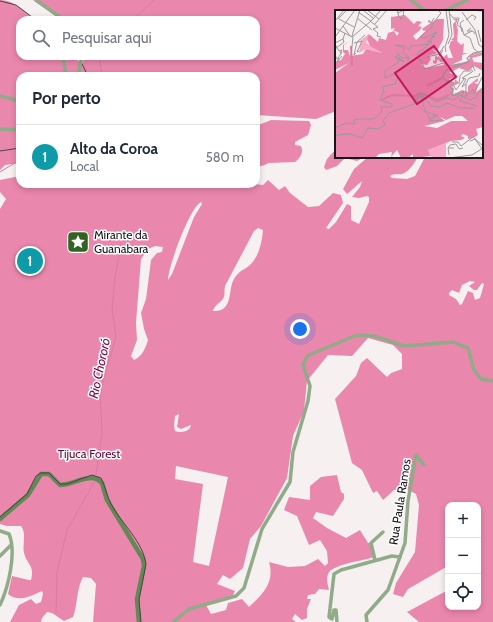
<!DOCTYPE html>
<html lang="pt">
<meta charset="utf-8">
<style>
:root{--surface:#fff;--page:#f6f6f7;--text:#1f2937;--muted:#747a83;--line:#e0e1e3;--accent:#111827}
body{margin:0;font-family:Cabin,sans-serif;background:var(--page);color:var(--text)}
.controls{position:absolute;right:12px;bottom:12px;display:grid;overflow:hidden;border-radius:8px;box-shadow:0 2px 6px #0003}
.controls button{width:36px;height:36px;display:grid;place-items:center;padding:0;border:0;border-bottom:1px solid var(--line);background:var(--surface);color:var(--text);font:20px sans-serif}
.you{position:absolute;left:300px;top:329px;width:14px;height:14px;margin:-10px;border:3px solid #fff;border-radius:50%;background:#1a73e8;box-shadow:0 0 0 6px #1a73e833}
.badge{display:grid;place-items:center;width:26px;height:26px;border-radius:50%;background:var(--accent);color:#fff;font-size:13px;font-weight:700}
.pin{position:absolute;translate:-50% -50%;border:2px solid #fff;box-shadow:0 1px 4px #0006}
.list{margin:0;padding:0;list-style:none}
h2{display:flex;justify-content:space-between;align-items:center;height:52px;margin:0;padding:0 16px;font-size:17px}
h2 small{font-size:13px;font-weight:400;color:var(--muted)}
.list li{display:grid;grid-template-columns:26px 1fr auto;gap:12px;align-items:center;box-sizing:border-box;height:64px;padding:0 16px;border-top:1px solid var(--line)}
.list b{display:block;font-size:15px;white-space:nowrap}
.list p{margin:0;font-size:13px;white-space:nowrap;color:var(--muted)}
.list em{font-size:13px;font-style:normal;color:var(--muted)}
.icon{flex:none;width:22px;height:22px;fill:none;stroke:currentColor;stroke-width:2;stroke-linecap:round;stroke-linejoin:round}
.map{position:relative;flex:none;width:493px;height:622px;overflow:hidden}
.search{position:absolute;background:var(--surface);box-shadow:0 2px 6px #0003;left:16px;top:16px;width:244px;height:44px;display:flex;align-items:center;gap:10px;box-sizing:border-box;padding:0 14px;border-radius:12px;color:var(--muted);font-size:15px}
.panel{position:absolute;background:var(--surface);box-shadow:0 2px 6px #0003;left:16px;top:72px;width:244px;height:116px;border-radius:12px}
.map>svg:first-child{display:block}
.forest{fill:#ea87ac;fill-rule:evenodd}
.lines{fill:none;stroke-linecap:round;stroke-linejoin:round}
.stream{stroke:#dc7a9f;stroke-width:1}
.street{stroke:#90ab88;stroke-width:3.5}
.secondary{stroke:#618855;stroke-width:4.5}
.tram{stroke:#474545;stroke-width:1}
.street-bridge{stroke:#90ab88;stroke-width:3.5}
.labels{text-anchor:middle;stroke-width:3;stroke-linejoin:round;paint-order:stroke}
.poi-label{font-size:12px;fill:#171515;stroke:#fff;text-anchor:start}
.park-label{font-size:12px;fill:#600534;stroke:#fff}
.street-label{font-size:12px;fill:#171515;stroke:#fff}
.water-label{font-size:13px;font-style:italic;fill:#830749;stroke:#fff}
.inset-river{fill:none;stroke:#dc7a9f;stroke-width:2}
.inset-road{fill:none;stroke:#9d9899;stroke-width:1}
.view{fill:#c2185b;fill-opacity:0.15;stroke:#c2185b;stroke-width:2}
.inset-edge{fill:none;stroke:#171515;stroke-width:2}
</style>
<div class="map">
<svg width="493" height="622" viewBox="0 0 493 622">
<rect width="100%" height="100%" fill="#f6f0f1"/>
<g class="forest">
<path d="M0,0C14,0 24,11 34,20H20V56H73L82,64L85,56H256V20H61L33,0H493V622H419L407,612L448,590V607H478V505H448V566L408,589L403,597L393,594L396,583L415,552L419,505L416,494L405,488L394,490L383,500L377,491L373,493L362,470L352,463L335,399L356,376L361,363L367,358L387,377L391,373L402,369V354L393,345L368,338L352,356L328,355L307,381L304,411L293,436L287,478L261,526L250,539L243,568L230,579L223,575L217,584L235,591L232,597L206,605L211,614L226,610L228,603L242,599L249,607C263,594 275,582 269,562L288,567L305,566L318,559L325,566L328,563L327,551L320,540L309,545L297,516L284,510L289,497L310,500V486L321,477L337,475L341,492L344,494V499L333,516L316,512L313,518L327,528L346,538L360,530L368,543H371L374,557C363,561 332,564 328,574C326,579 328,585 329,590L319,589L315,594L308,595L307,599H311L307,609V618L302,620L295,614L292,619L296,622H93L96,584L91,578L83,577C76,590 78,603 73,617L64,621L52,613L47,612L42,618L41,622H10L19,605L31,599L36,604L41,602L43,594L42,591C31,596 18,603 8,594L12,576L29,580H31C35,565 27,565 24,553C22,544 27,534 21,526H7L0,524V209L6,199L0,192V180L20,176V184H255L263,185L268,180L279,190L285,186L290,193L308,207L319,206L333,193L341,195L343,203L326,228L329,229L336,222L347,204L351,206V220L359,224L369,202V197L367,196L359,198L352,197L360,187L362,181L347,194L343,189L354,169L368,157H418C414,163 410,171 402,174C398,175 395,173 390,176L392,178L407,179L415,176L425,157H482V11H336V111L316,119L256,115V76H20V163L5,165L0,170ZM201,202L202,204L194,217L172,274L168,280C168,267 190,207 201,202ZM258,228L263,230C262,243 258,261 246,268C240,271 236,275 233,281C228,292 233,312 213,311C214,305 221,303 224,297C225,294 224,290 225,286L254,231ZM155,246L163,247L162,252L157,253L151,260L146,299L141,313L144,329L148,340C146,347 142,357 134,360L131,356L137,340L136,323L141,259L148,249ZM470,281L475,282L469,286L474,290H477L482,283L484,284L480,298L475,300L473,293L468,291L462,304L460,305L456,299L449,295V293L452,290L459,293L462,285ZM179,414L177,427L181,429L191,425C190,432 181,433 175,431L174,426L175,416ZM176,466L228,477L209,566L193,562L203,484L175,479Z"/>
<path d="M271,120L309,121L311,125L308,135L295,142V145L301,146C304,153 300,158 295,162L269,163L262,166H256V126Z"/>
<path d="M336,149V157H364L357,161L345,158L337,166L326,170L324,167L327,159Z"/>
</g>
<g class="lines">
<g class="stream">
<path d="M132,20L154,0"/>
<path d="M99,56L102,76"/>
<path d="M0,172L20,160"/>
<path d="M96,474L102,434L100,396L104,378L116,337L112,309L115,278L121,243"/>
<path d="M56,613L57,572L67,530L95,481"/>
</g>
<g class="street">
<path d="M36,0L64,20"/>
<path d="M411,0L425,11"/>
<path d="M444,11L467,0"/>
<path d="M63,56L66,76"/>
<path d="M79,69L80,76"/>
<path d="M0,96L20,101"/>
<path d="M0,129L20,130"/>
<path d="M0,531L9,534C17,553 8,588 0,605"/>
<path d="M0,556L11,545"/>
<path d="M375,560L371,543L383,532"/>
<path d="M173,622L189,609L236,596L244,588L262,529L290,482L293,452L308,401L310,386L303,365L306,358L309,355L357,335L374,336L404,346L453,342L468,348L474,370L481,379L493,381"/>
<path d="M337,622L336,610H334L332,619L329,617L334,574L341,570L392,556L400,557"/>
<path d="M367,622L366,615L388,590L405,543L408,501L416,455L424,465"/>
</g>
<path class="secondary" d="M0,519L28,495L41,474H49L60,485C72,485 85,475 97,479L102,483L107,500L143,559L144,566L137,599L139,622"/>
<g class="tram">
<path d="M0,1L16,5L36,20"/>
<path d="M78,56L88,76"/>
<path d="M0,151L20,148"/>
<path d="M0,517L27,494L36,476L41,473H49L60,484H67L92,475L101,478C105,486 107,496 111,504C122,524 143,542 146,564L139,600L141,622"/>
</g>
<path class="street-bridge" d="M79,69L82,56"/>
</g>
<defs>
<g id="sight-square" transform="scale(1.15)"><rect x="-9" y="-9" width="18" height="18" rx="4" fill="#336323" stroke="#fff"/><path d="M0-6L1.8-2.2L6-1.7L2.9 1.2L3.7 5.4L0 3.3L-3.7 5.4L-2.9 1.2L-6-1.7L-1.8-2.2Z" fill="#fff"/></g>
</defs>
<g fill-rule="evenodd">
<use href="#sight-square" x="78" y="242"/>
</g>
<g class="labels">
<g class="poi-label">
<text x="94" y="239">Mirante da<tspan x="94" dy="14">Guanabara</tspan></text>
</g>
<g class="park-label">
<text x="89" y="458">Tijuca Forest</text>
</g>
<g class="street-label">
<text transform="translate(400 502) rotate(-81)" y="4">Rua Paula Ramos</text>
</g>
<g class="water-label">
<text transform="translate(99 368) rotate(-78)" y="5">Rio Chororó</text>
</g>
</g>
<g transform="translate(335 10)">
<rect width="148" height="148" fill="#f6f0f1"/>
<path d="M34,24L31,33L47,43L31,39L24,43L26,30ZM111,133V148H97L93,140Z" fill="#faaac6"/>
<path d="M70,5L79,14L82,11L87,12L83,16L87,17L85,20L78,26L81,30L91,21L87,20L88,18L102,9H109L108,30L102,41L97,39L102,43L94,46L96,49L92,55L86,54L90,58L109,55V52H105L103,49L101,54L98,53V50L100,51V47L108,48L112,44L113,48H118L114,37L116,31H119L116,30L119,27L118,14L121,11L118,9H123L121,14L123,20L122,31L126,35L129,33L128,43H133L127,45V50L116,55L134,51L135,46L148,42V45L137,48L139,52L148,53V61L139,56L133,61L124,58L114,63L124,66L114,69L119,74L120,69L124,73L117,77L119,78L118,85L127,80L133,82V76L143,68V71L139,73L143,74L141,82L148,77V117L141,119L143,125L140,127L133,129V126L128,124L126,126L130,128L126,130L116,131L93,140L96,146L78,148V144L73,148H66L62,140L56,147L57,142L44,144L40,148H0V63L14,53L0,60V52L6,50L10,44L8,42V35L15,31L9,35V40H13L15,46L28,44L31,39L47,43L35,36L32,29L34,24L43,32L44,28L51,30L53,23L59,21L62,26L64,23L58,20L60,18L56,19V7ZM120,106H127L133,111H116L102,118L89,116L110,111L105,107L111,110Z" fill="#ea87ac" fill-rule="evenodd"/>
<path class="inset-river" d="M16,36L17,56M92,76L107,68M47,90L57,85L80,86L86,83L102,90L114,85"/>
<path class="inset-road" d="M28,0L39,9M32,0L44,9M62,0L64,7L68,8L65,9L66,10M111,0L114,25L110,37L111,42M134,0L148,1M23,2L36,11M127,2L140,20L144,35L147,37M63,3L69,0L68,6M115,4L118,8H124L122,15L127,18L129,25L137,21M22,8L37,20M3,9L12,0M4,9L19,17M131,10L137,5L141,7L139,10M0,11L9,0M35,11L43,17L38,19L43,23L42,26L46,27M36,11L46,0M94,13V10L96,13L99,8M40,14L51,1M8,16L15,26M0,18L17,27L36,11M136,18L132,21H138L140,24M143,20L146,32M127,22L125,13L129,10M129,25L135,28L139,39L143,42M17,26L25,0M0,27L20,0M0,33L8,29L10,23M19,33L27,31L22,42L24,41M0,34L4,41L7,40L5,43L7,42L3,48M113,34L117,25L114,0M93,35L82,44L90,59L108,53L114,56L124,54M0,39L9,32L8,29M21,43L19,45L22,32L30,25M0,45L2,49L4,48L2,52L7,46M99,45L103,48L108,40M16,46L18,27M92,47L104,44L109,36M138,62L135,58L138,56L140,61M119,73L110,70L108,67L111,60L134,52L132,48L136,45L148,41M119,73L115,77L118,80L116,84L119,86M124,74L125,66L129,61H136M131,74L134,68L144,66L145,63M119,76L121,80L129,69M127,77L131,69L127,68L137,62M127,77L131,74V83M138,79L139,84L148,65M132,82L130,87L138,80M124,83L116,85L118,79L115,77L119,73L110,70L107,67L110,61L134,51L132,48L138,43L148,41M119,86L129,81L125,91L142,96M80,90L86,86L90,101L103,106L98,105L100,107L95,109M107,110L95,111L94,106L82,94L83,85L88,84L102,92L112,88L119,90L125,85L135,90L141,87L148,77M0,118L11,113L20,114L19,110L23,109H39L47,102L46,97H57V94L45,90L49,81L47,77L60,74L63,67L59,64L50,68V61L64,52L60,46L65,50L69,51L65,49L62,43L67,48L73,47V51L74,47L68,43L69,38L60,35L70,36L74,40L76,36L95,34L97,31L92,32L100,26L96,28L102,22L90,28L85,27L98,16H96L106,3L104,1M0,125L15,124L27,128L33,118L43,119L50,115L48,111L54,103L79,94L80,87L86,84L96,96L105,97L112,93L126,98H140M135,131L140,129L147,139M117,132H123L126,136L138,127L148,136M113,138L115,135L121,134L124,139L128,138M114,145L113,138H119M114,148L137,145L148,138"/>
<path class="view" d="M99,36L121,67L82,94L60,63Z"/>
<rect width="148" height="148" class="inset-edge"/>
</g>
</svg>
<div class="controls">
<button>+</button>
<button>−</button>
<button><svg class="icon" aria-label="locate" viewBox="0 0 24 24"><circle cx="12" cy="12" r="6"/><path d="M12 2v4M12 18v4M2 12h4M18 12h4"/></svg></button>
</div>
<div class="you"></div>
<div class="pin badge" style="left:30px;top:261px;background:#0f9aa8">1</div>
<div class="search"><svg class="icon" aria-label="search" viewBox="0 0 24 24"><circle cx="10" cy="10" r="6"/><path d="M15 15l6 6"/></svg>Pesquisar aqui</div>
<section class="panel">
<h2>Por perto<small></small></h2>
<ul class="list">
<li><span class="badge" style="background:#0f9aa8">1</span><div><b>Alto da Coroa</b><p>Local</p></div><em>580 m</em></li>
</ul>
</section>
</div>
